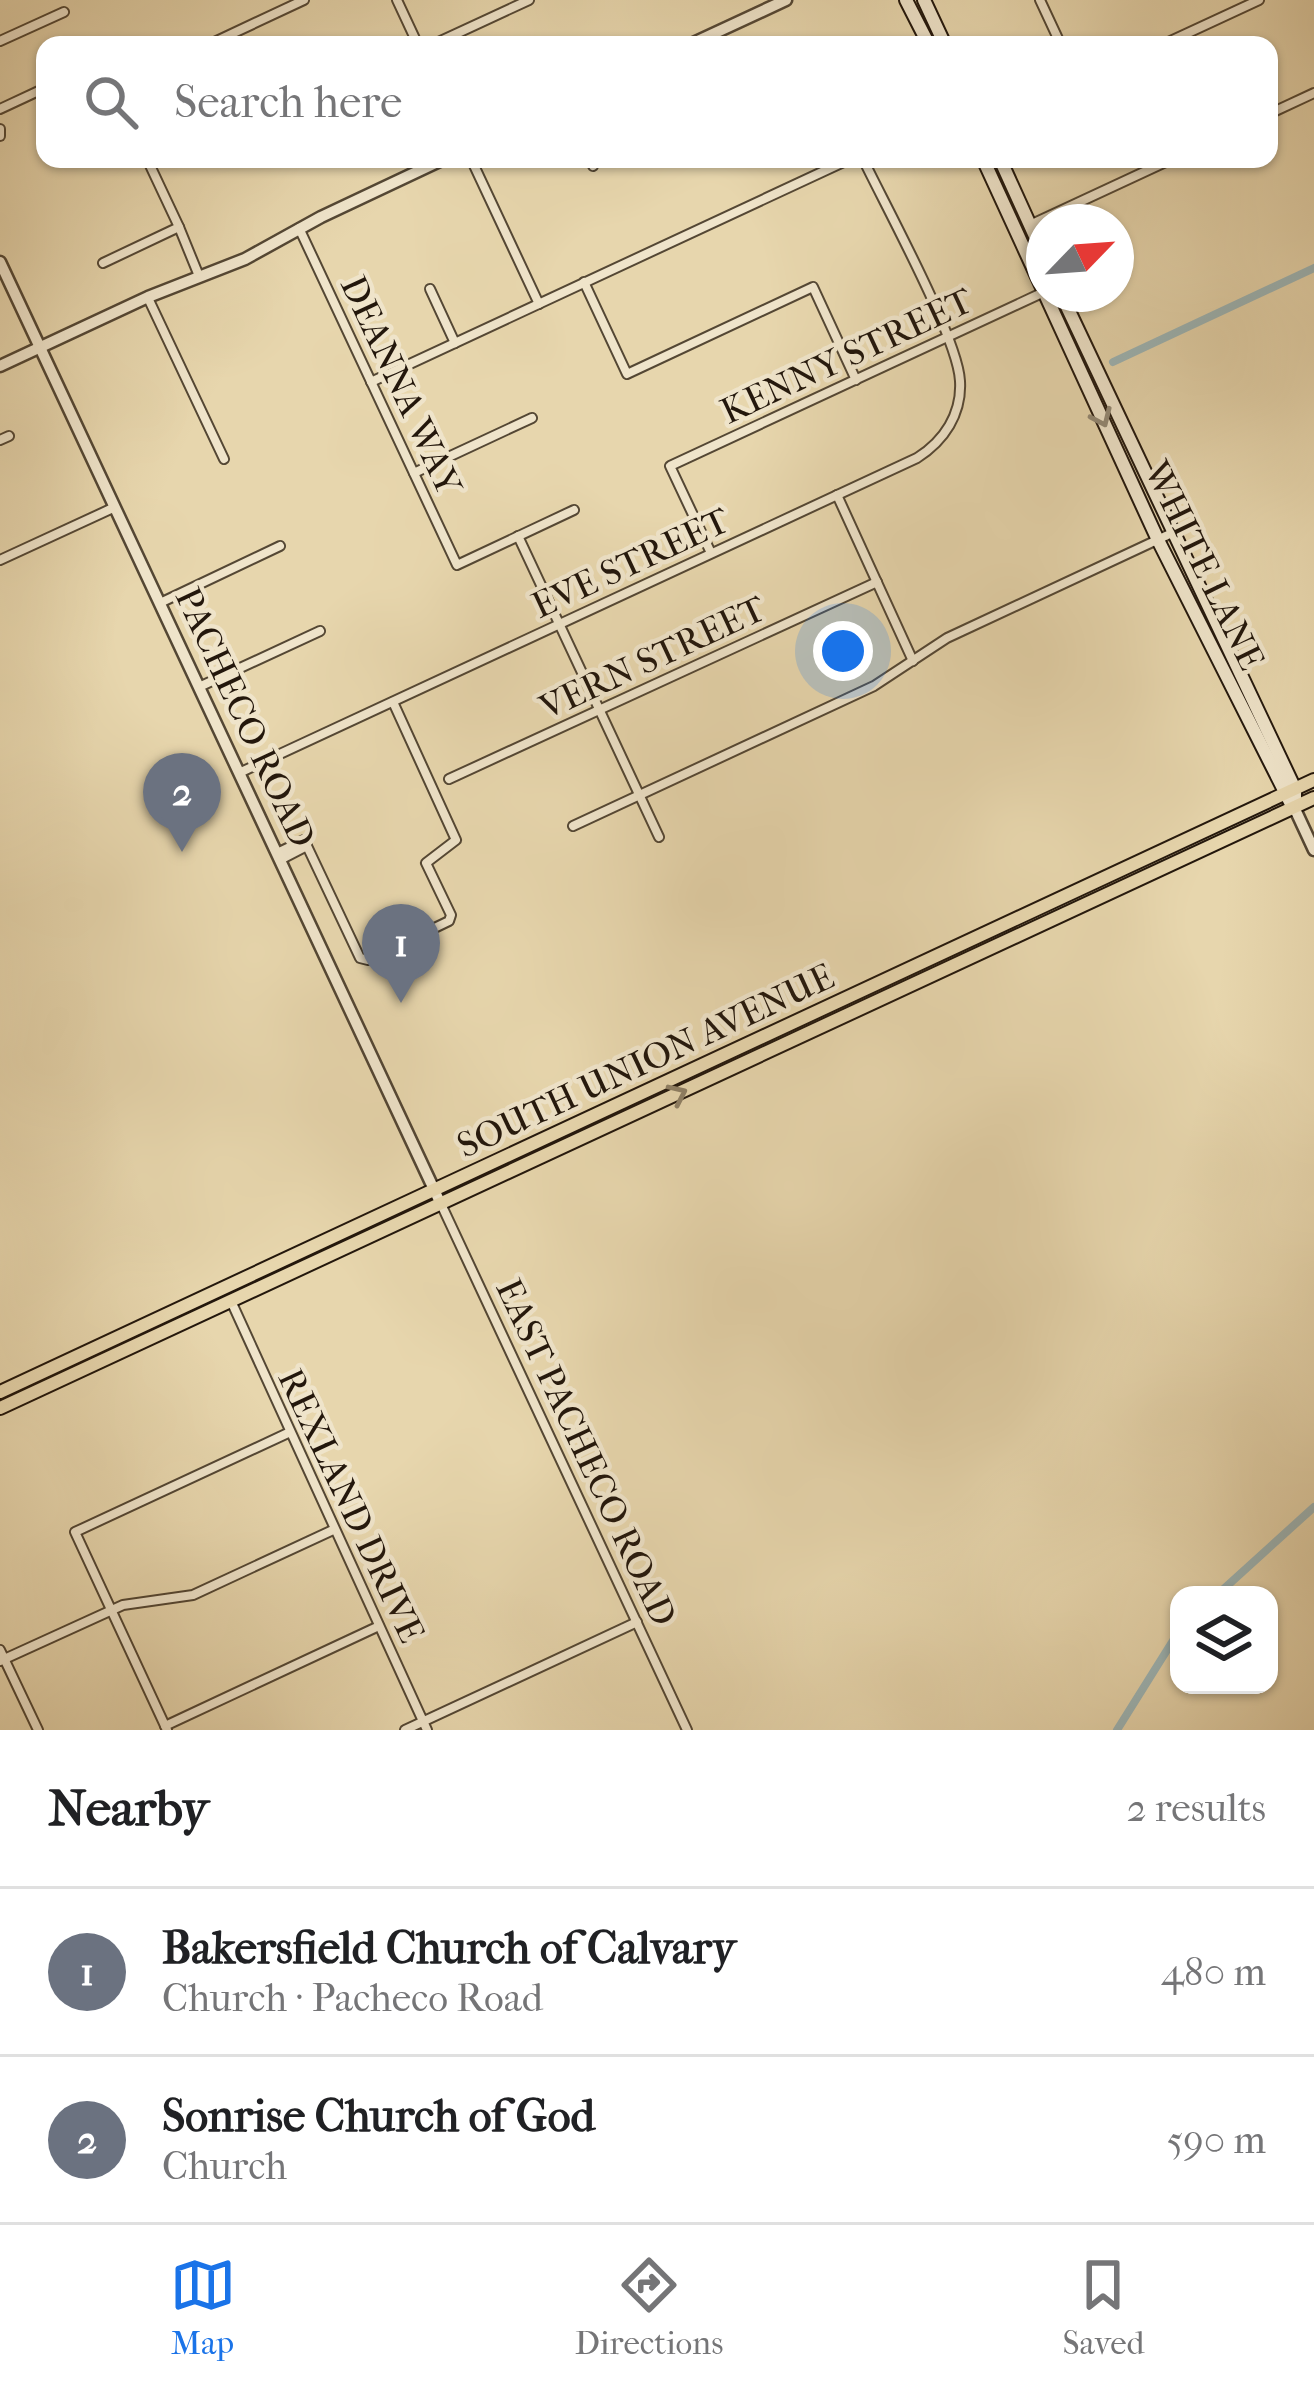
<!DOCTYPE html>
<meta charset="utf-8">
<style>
:root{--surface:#fff;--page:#f2f2f2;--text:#202124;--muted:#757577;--line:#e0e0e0;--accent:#1a73e8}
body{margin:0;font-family:"IM FELL French Canon",serif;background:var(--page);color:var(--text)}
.controls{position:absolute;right:36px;bottom:36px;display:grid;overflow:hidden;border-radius:24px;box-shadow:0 3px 9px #0004}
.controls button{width:108px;height:108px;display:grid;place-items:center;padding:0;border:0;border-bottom:3px solid var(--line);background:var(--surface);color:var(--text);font:60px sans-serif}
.compass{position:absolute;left:1026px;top:204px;width:108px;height:108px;border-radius:50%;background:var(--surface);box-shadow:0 3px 9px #0004;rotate:65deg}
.you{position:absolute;left:843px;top:651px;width:42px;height:42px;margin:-30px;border:9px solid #fff;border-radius:50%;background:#1a73e8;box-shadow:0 0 0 18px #1a73e833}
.badge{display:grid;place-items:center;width:78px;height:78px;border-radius:50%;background:var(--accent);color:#fff;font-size:39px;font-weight:700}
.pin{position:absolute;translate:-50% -99px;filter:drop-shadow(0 3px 6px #0008)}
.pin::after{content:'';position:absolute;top:63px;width:42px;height:36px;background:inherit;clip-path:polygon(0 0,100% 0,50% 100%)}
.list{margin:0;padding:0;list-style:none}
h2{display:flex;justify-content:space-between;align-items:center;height:156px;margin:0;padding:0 48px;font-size:51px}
h2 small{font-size:39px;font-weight:400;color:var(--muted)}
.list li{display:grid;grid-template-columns:78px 1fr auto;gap:36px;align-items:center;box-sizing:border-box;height:168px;padding:0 48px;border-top:3px solid var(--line)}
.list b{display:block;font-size:45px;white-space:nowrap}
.list p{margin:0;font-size:39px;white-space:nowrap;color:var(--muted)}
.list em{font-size:39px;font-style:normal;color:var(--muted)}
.icon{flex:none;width:66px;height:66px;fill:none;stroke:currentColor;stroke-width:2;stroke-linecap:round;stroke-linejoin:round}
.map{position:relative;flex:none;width:1314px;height:1730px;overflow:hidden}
.search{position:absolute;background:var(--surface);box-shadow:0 3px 9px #0004;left:36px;right:36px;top:36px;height:132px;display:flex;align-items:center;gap:30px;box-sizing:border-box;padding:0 42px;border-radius:24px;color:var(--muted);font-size:45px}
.sheet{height:492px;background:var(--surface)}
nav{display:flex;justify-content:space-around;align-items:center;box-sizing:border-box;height:168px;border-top:3px solid var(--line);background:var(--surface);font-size:33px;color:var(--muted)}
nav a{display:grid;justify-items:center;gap:6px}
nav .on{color:var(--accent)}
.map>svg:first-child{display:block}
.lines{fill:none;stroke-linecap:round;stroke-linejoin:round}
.canal{stroke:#9db6b7;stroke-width:8}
.minor-casing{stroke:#544734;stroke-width:12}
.tertiary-casing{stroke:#544734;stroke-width:15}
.secondary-casing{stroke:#23170c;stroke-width:16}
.primary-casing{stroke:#23170c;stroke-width:16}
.minor{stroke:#efe4ca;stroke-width:8}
.tertiary{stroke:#efe4ca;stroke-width:10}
.secondary{stroke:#efe4ca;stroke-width:12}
.primary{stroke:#e7d6ad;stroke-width:12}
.oneway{stroke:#938874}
.oneway2{stroke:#8f8065}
.labels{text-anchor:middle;stroke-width:9;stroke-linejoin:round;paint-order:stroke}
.street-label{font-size:36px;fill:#23170c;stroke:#efe4ca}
</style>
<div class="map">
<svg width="1314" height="1730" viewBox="0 0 1314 1730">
<rect width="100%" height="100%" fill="#e7d6ad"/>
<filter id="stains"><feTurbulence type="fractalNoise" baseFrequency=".00167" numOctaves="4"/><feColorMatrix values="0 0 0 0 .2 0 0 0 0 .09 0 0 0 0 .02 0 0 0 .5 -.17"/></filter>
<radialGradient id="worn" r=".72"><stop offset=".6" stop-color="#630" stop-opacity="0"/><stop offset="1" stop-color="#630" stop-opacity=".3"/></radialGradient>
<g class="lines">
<g class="canal">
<path d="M1113,362L1314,268"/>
<path d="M1217,1595L1314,1507"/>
<path d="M1117,1730L1179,1631"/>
</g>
<g class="minor-casing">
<g id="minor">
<path d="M397,0L418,45"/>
<path d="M1040,0L1061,45"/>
<path d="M0,41L64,12"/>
<path d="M208,45L304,0"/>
<path d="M432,45L529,0"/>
<path d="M1162,45L1259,0"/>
<path d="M0,109L45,88"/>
<path d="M1269,114L1314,93"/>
<path d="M0,129V136"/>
<path d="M471,159L539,304"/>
<path d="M590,159L593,166"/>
<path d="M1030,225L1172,159"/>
<path d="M179,227L199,276"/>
<path d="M299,228L457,565L574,510"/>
<path d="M103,263L179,227L147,159"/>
<path d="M584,282L627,374L813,287L856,380"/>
<path d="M430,289L455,343"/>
<path d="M148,298L224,459"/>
<path d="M371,382L850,159"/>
<path d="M0,440L9,436"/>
<path d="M414,473L532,418"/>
<path d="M837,495L913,661"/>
<path d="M518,536L659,837"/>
<path d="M711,553L670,466L1044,292"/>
<path d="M0,560L115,507"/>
<path d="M160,603L280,546"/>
<path d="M199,687L320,631"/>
<path d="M239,773L917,458C944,441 962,414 960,381C958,338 885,205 863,159"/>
<path d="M449,779L877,582"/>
<path d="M573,826L874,686L947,638L1172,533"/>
<path d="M307,846L360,958L368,960L449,921L451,915L426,863L456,840L393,702"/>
<path d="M277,853L304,840L307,846L280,860"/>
<path d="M441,1204L687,1730"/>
<path d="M231,1301L427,1730"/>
<path d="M0,1650L38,1730"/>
<path d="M0,1661L123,1605L193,1595L333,1530"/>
<path d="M165,1726L379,1626"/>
<path d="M167,1730L75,1532L288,1433"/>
<path d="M405,1730L637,1622"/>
</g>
</g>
<g class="tertiary-casing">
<g id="tertiary">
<path d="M689,45L786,0"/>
<path d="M0,262L438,1198"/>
<path d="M0,366L148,297L245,259L321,217L444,159"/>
<path d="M1294,807L1314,850"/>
</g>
</g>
<g class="secondary-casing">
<g id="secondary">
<path d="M906,0L929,45"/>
<path d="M924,0L945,45"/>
<path d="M983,159L1158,540L1290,802"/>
<path d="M1000,159L1044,256"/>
<path d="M1061,294L1295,789V798"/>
</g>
</g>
<g class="primary-casing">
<g id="primary">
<path d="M0,1392L1314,780"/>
<path d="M0,1408L1314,798"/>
</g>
</g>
<use href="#minor" class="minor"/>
<use href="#tertiary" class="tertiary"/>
<use href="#secondary" class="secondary"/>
<use href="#primary" class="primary"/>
</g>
<defs><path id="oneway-chevron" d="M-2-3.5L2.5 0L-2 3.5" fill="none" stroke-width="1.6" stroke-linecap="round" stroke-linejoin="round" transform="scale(3)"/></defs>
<use class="oneway" href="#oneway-chevron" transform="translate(1102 418) rotate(66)"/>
<use class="oneway2" href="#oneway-chevron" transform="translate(678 1094) rotate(-25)"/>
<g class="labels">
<g class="street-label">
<text transform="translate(846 355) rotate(-25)" y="13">KENNY STREET</text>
<text transform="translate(402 385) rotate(65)" y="13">DEANNA WAY</text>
<text transform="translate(630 562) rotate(-25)" y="13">EVE STREET</text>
<text transform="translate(1205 565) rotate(64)" y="13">WHITE LANE</text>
<text transform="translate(652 657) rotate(-25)" y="13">VERN STREET</text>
<text transform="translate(246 717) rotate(65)" y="13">PACHECO ROAD</text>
<text transform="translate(645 1060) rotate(-25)" y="13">SOUTH UNION AVENUE</text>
<text transform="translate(587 1452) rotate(65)" y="13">EAST PACHECO ROAD</text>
<text transform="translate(352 1505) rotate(65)" y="13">REXLAND DRIVE</text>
</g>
</g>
<rect width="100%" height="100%" filter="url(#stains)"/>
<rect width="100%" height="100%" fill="url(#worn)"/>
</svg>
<div class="controls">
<button><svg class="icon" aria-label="layers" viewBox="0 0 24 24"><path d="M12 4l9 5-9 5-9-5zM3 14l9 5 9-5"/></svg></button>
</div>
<svg class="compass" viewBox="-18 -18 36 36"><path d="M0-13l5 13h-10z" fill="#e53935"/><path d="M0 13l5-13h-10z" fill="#757577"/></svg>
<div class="you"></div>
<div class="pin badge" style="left:401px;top:1003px;background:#6b7280">1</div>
<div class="pin badge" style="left:182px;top:852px;background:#6b7280">2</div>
<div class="search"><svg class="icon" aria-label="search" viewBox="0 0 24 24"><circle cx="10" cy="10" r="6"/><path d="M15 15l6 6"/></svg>Search here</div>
</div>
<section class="sheet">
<h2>Nearby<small>2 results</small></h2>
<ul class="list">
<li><span class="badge" style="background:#6b7280">1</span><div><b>Bakersfield Church of Calvary</b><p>Church · Pacheco Road</p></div><em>480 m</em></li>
<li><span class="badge" style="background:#6b7280">2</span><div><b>Sonrise Church of God</b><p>Church</p></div><em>590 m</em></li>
</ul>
</section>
<nav>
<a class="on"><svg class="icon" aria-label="map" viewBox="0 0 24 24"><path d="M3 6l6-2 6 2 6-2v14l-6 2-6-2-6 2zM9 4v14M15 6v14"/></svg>Map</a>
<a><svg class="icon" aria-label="directions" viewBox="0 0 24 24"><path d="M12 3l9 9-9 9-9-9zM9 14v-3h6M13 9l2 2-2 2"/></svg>Directions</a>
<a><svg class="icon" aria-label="saved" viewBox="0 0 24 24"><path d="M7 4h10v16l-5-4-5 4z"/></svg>Saved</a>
</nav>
